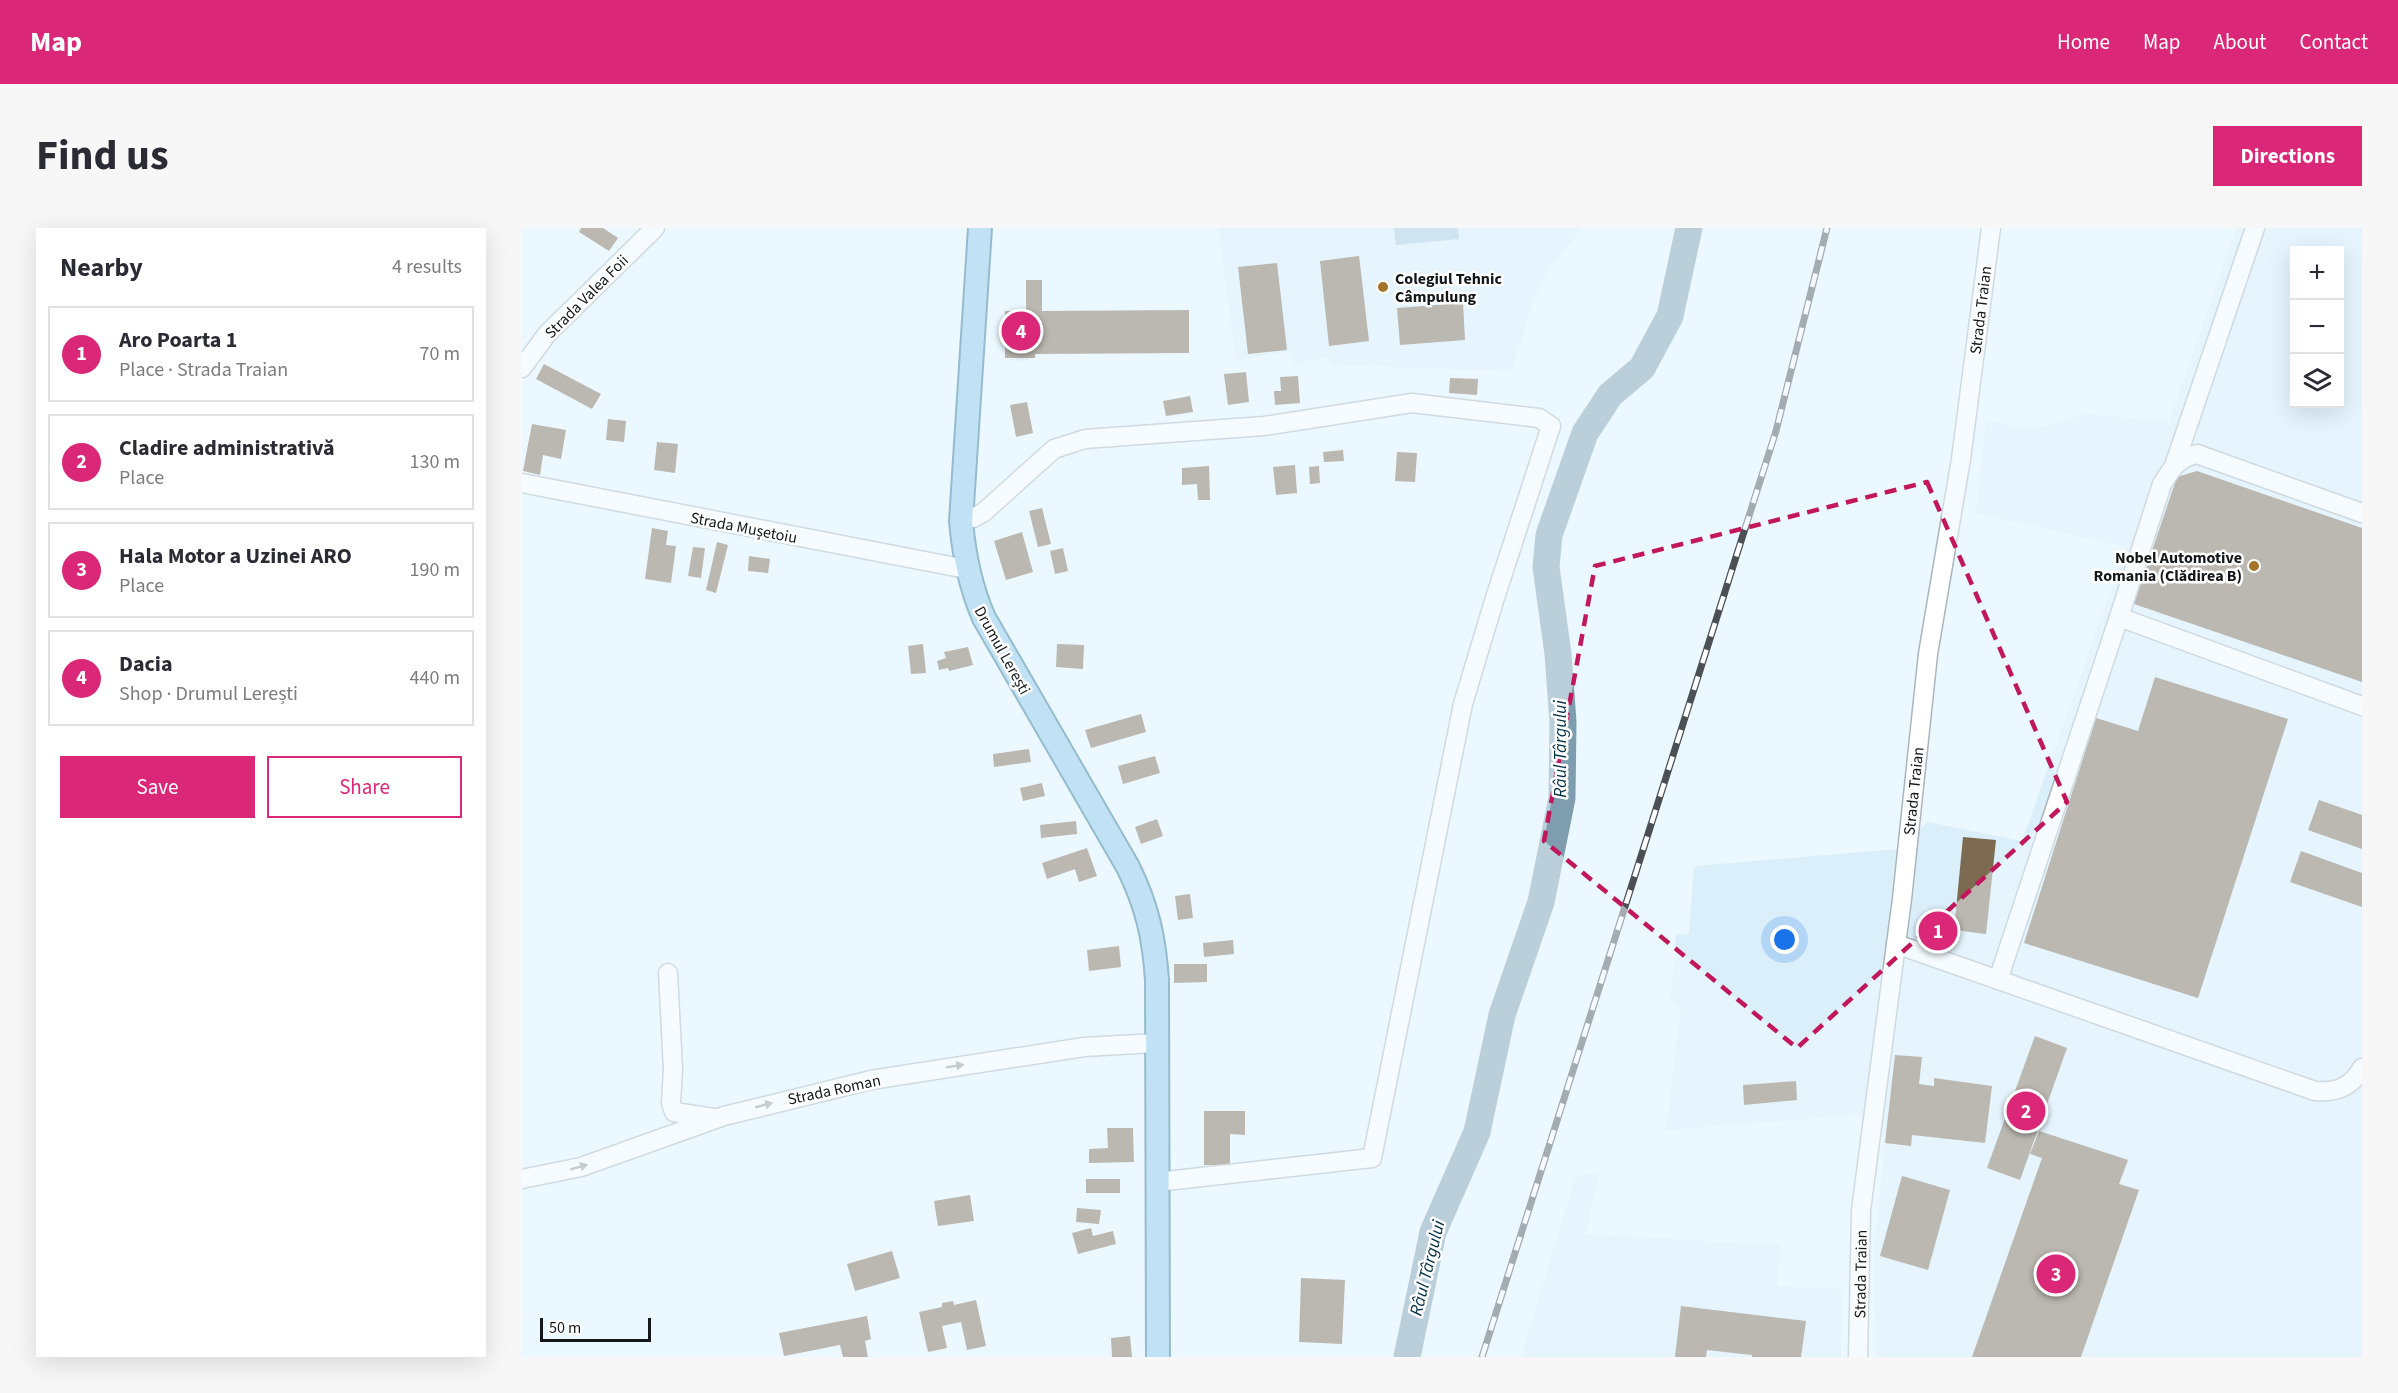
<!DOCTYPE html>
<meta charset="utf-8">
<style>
:root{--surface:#fff;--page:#f7f7f7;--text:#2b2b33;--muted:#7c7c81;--line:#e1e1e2;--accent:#db2777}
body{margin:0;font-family:"Source Sans 3",sans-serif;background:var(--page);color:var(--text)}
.controls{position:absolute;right:18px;top:18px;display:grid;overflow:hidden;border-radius:0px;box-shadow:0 6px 24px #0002}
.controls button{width:54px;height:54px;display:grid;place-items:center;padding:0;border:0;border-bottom:2px solid var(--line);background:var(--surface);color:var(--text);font:30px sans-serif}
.scale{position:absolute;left:18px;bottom:15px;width:111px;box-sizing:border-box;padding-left:6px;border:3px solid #131719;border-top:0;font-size:16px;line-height:21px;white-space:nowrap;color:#131719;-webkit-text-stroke:4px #fff;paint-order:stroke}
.you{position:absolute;left:1263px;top:712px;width:21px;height:21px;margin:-15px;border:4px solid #fff;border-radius:50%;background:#1a73e8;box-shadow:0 0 0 9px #1a73e833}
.badge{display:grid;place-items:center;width:39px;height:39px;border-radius:50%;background:var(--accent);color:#fff;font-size:20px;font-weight:700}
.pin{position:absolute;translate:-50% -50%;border:3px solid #fff;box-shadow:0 2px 6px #0006}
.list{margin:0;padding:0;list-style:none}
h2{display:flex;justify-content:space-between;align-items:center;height:78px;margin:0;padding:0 24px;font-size:26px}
h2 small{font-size:20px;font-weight:400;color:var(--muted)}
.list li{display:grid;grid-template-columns:39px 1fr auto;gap:18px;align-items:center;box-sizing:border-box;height:96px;margin:0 12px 12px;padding:0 12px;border:2px solid var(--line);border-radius:0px}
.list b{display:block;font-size:22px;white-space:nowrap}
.list p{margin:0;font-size:20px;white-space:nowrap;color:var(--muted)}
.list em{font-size:20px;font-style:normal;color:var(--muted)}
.actions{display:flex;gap:12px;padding:18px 24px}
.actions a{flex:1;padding:14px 0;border:2px solid var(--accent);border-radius:0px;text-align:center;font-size:21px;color:var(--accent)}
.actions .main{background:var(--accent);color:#fff}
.icon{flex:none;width:33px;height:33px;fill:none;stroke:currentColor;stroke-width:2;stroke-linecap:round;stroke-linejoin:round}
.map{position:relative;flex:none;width:1840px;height:1129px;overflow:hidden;border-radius:0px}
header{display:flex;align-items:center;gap:36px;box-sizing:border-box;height:84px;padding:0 30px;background:var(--accent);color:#fff}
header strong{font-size:28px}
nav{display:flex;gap:33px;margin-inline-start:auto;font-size:21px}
.intro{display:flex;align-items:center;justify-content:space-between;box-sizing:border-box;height:144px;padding:0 36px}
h1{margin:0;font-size:42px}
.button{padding:15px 27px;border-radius:0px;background:var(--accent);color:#fff;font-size:21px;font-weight:700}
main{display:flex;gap:36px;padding:0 36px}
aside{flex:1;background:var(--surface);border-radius:0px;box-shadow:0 6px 24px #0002}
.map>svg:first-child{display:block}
.built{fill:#dbeffb;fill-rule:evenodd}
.green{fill:#aacbdd}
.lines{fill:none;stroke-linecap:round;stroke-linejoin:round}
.river{stroke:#7e9eb0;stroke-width:27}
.building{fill:#7d6b51}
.minor-casing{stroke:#aab5bc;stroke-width:21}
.major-casing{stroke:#2c7293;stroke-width:26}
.minor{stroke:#fff;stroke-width:18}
.major{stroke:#89c8e6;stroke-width:22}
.rail-casing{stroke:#4a5054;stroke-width:7}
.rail{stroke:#fff;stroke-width:4.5;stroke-dasharray:14;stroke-linecap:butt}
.oneway{fill:#959798}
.marked{fill:none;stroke:#c2185b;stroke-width:4.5;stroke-dasharray:12 8;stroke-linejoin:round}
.poi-dot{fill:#a37427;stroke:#fff;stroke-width:2}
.labels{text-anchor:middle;stroke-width:5;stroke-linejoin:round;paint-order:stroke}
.poi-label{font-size:16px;font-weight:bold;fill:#131719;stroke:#fff;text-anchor:start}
.street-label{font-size:16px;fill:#131719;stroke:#fff}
.water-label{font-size:18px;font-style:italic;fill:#013044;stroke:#fff}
</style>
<header>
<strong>Map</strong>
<nav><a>Home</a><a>Map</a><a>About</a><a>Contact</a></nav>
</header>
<div class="intro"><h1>Find us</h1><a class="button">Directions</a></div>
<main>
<aside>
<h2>Nearby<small>4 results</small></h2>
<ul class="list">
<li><span class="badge">1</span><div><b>Aro Poarta 1</b><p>Place · Strada Traian</p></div><em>70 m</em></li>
<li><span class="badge">2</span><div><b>Cladire administrativă</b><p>Place</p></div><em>130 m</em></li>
<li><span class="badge">3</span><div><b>Hala Motor a Uzinei ARO</b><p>Place</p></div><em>190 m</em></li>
<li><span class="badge">4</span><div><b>Dacia</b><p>Shop · Drumul Lerești</p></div><em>440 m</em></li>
</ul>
<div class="actions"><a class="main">Save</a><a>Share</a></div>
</aside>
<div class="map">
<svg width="1840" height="1129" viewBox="0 0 1840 1129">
<rect width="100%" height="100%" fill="#ecf8ff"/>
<g class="built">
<path d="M696,0H1060L1027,42L1010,77L990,143L809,137L808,130L781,133V139L770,138L769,123L714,132Z"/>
<path d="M1714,0H1840V1129H1356L1354,1121L1352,1022L1363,916L1347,886L1144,902L1159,780L1149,771L1154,707L1167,706L1172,638L1375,621L1406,594L1500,613L1604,319L1454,285L1464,193L1512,201L1565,186L1647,193ZM1772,22H1818V176H1772Z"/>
<path d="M1077,944L1064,1006L1259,1017L1255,1058L1321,1061L1319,1129H999L1053,950Z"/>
</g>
<path class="green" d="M872,0H936L937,11L874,17Z"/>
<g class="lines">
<path class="river" d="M885,1129L911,1004L955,904L980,787L1019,674L1040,570L1041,494L1036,426L1024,339L1027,307L1063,205L1088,167L1120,140L1148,88L1167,0"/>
</g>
<g class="building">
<path d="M59,0H81L96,10L87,23L57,4Z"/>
<path d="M837,28L847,113L807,118L798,33Z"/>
<path d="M755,35L765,122L726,126L716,39Z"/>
<path d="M504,52H520V83L667,82V125L513,126V130H483V83H504Z"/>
<path d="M941,75L943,112L878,117L875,80Z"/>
<path d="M22,136L79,166L70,181L14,151Z"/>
<path d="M724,144L727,174L706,177L702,146Z"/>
<path d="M776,148L778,175L753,177L752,163H759L758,149Z"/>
<path d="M928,150L956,151L955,167L927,165Z"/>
<path d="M668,168L671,184L644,188L641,173Z"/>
<path d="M505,174L511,205L494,209L488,177Z"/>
<path d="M86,191L104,193L102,214L84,212Z"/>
<path d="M10,196L44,202L39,231L21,227L18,247L1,243Z"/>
<path d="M135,214L156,216L153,245L132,242Z"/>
<path d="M821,222L822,233L802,234L801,224Z"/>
<path d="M875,224L895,225L893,254L873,253Z"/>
<path d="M773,237L775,265L754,267L751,239Z"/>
<path d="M687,238L688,272H676L675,256L660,257V240Z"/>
<path d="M797,238L798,255L788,256L787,239Z"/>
<path d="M1675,243L1840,300V454L1612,376L1655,249Z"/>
<path d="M520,280L529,316L516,319L507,283Z"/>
<path d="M130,300L146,303L144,317L154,318L149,355L123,351Z"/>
<path d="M500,304L511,344L484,352L472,313Z"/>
<path d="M195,314L206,317L194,365L184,362Z"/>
<path d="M171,319L183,320L179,350L166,348Z"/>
<path d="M541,320L546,343L533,346L528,323Z"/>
<path d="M227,328L248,331L246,345L226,343Z"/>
<path d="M401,416L404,445L389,446L386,418Z"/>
<path d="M535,416L562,417L561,441L534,439Z"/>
<path d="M446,419L451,437L427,443L426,440L417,442L415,433L424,430L422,424Z"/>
<path d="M1633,449L1766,491L1676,770L1502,715L1574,490L1616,503Z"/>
<path d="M619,486L624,504L569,520L563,502Z"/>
<path d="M507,521L509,534L472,539L471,526Z"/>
<path d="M633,528L638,545L601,556L596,538Z"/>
<path d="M520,555L523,568L501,573L498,560Z"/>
<path d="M1797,572L1840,587V621L1786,602Z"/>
<path d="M635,591L641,608L619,616L613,599Z"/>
<path d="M554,593L555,606L519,610L518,597Z"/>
<path d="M1441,609L1474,612L1464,706L1432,702Z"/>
<path d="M565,620L575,648L557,654L553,641L525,651L520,635Z"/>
<path d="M1779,623L1840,645V679L1768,654Z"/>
<path d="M668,666L671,690L656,692L653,668Z"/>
<path d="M1407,692L1426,694L1424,719L1405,717Z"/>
<path d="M711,712L712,726L682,729L681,715Z"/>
<path d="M597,718L599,739L567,743L565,722Z"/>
<path d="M652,736H685V754L652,755Z"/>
<path d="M1513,808L1545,820L1498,952L1465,940Z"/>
<path d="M1373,827L1400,829L1397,856L1412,858V850L1470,858L1463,915L1390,907L1389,918L1363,915Z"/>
<path d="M1274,853L1275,872L1222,877L1221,857Z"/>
<path d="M682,883H723V907L708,906V937H682Z"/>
<path d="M585,900H611L612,934L567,935V921L586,920Z"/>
<path d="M1517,903L1606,932L1597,956L1617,962L1559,1129H1450L1520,930L1508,926Z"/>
<path d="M1380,948L1428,962L1406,1042L1358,1028Z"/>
<rect x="564" y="951" width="34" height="14"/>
<path d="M448,967L452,993L416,998L412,973Z"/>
<path d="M555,980L579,982L577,996L554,994Z"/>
<path d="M569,1000L571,1008L591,1003L594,1016L556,1026L550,1005Z"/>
<path d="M370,1023L378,1050L333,1063L325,1036Z"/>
<path d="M779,1050L823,1052L820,1116L777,1114Z"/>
<path d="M454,1072L464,1118L445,1122L439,1094L420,1098L425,1120L406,1124L397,1084L420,1079V1075L431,1073L432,1077Z"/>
<path d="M1159,1078L1284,1093L1279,1129H1230V1127L1185,1122L1184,1129H1153Z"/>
<path d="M345,1088L349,1111L343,1113L346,1129H321L318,1117L262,1128L257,1105Z"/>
<path d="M608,1108L610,1129H590L589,1110Z"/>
</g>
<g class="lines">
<g class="minor-casing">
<g id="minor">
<path d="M0,140L25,106L133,0"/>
<path d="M1652,238L1733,0"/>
<path d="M0,255L444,341"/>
<path d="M439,293L451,290L462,284L532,221L563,211L742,198L890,175L1017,190L1029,198L972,373L941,476L850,930L635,954"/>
<path d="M1597,389L1640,256C1650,240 1656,230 1675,226L1840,285"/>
<path d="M1374,716L1793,863C1814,865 1830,859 1840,840"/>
<path d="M146,745L151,841L149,875L152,884L192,890"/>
<path d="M1476,752L1597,389L1840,478"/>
<path d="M0,951L59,939L202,888L349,852L562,819L634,815"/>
<path d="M1336,1129L1339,982L1380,671L1406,426L1439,231L1469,0"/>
</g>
</g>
<g class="major-casing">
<path id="major" d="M458,0L439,293C442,328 448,358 462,390L606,639C625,678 632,708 635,752L636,1129"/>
</g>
<use href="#minor" class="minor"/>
<use href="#major" class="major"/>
<g class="rail-casing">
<path id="rail" d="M960,1129L1254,203L1305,0"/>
</g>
<use href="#rail" class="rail"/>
</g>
<defs><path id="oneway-solid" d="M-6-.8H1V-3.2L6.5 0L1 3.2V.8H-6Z" transform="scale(1.5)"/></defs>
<g class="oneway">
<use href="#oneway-solid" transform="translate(433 838) rotate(-9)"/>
<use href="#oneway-solid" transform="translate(242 877) rotate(-15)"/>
<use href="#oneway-solid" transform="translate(57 939) rotate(-16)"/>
</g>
<path d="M0 0H1840V1129H0ZM1405,254L1545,574L1275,820L1022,613L1073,338Z" fill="#ecf8ff" fill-opacity=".55" fill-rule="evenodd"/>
<path class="marked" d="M1405,254L1545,574L1275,820L1022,613L1073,338Z"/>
<g class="poi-dot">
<circle cx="861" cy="59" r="6"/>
<circle cx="1732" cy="338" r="6"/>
</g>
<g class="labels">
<g class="poi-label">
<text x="873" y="56">Colegiul Tehnic<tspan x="873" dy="18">Câmpulung</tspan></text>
<text x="1720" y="335" text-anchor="end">Nobel Automotive<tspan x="1720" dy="18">Romania (Clădirea B)</tspan></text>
</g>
<g class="street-label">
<text transform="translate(64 68) rotate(-45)" y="6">Strada Valea Foii</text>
<text transform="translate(1458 82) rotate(-83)" y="6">Strada Traian</text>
<text transform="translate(222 299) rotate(11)" y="6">Strada Mușetoiu</text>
<text transform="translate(481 422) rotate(61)" y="6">Drumul Lerești</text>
<text transform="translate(1391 563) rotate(-84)" y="6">Strada Traian</text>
<text transform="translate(312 861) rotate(-12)" y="6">Strada Roman</text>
<text transform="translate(1338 1046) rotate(-89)" y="6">Strada Traian</text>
</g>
<g class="water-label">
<text transform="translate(1038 521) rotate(-90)" y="6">Râul Târgului</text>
<text transform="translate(905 1040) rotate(-76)" y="6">Râul Târgului</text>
</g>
</g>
</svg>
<div class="controls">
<button>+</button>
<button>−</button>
<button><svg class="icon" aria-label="layers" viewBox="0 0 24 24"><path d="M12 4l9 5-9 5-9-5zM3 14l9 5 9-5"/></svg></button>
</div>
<div class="scale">50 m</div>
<div class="you"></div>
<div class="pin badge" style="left:1416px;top:703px">1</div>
<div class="pin badge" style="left:1504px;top:883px">2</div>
<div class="pin badge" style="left:1534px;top:1046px">3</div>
<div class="pin badge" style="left:499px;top:103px">4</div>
</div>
</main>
